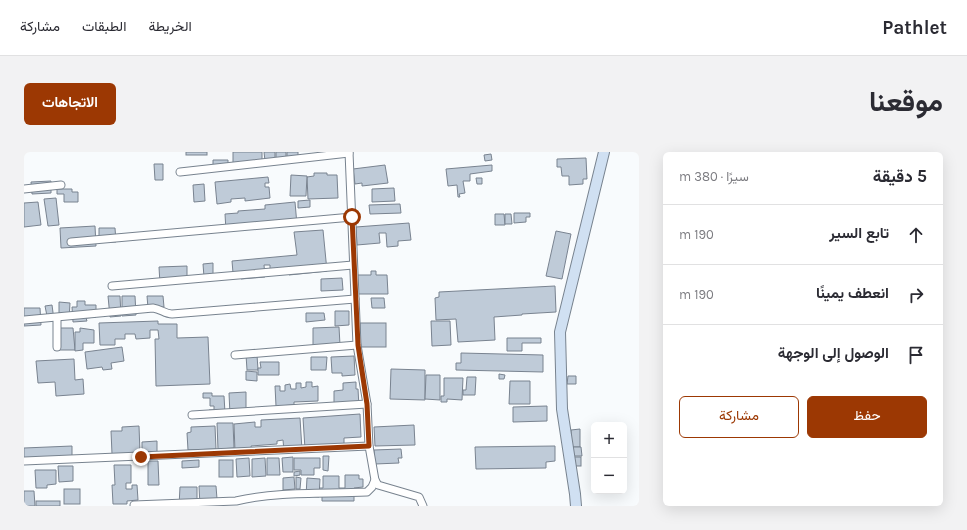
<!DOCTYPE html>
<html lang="ar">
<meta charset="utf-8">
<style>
:root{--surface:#fff;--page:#f2f2f3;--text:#2b2b33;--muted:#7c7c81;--line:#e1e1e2;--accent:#9c3803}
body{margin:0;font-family:Karla,Vazirmatn,sans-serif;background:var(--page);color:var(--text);direction:rtl}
.controls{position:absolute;right:12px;bottom:12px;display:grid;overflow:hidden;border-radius:6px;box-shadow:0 4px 16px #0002}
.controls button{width:36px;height:36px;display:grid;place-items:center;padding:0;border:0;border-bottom:1px solid var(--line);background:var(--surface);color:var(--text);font:20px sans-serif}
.stop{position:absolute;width:12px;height:12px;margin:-9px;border:3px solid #9c3803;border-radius:50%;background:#fff}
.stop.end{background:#9c3803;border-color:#fff;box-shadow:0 1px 4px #0008}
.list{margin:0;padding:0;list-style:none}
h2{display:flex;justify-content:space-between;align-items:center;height:52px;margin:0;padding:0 16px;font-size:17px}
h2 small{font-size:13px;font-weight:400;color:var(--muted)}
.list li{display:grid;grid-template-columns:26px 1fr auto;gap:12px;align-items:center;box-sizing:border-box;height:60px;padding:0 16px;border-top:1px solid var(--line)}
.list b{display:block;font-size:15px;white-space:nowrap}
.list em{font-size:13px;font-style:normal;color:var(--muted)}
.actions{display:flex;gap:8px;padding:12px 16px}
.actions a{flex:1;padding:9px 0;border:1px solid var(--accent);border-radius:6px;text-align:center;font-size:14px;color:var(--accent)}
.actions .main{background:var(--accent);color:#fff}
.icon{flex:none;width:22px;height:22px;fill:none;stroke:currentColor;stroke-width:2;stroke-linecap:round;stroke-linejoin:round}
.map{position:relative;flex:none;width:615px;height:354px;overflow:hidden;direction:ltr;border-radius:6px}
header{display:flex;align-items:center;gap:24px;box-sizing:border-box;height:56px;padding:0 20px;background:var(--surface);border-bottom:1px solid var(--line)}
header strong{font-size:19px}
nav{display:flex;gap:22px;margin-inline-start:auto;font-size:14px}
.intro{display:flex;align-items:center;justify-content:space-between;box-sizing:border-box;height:96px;padding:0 24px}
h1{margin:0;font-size:28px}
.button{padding:10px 18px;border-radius:6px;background:var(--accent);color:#fff;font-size:14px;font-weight:700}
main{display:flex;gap:24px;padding:0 24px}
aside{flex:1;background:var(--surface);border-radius:6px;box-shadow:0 4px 16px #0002}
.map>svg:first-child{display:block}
.building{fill:#bfcbd8;stroke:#798390}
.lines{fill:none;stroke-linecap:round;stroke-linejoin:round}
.street-casing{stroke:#78838f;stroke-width:9}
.secondary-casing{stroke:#78838f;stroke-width:12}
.street{stroke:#fff;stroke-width:7}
.secondary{stroke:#d0e0f2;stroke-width:10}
.route{stroke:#9c3803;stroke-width:5}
</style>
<header>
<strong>Pathlet</strong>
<nav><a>الخريطة</a><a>الطبقات</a><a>مشاركة</a></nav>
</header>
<div class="intro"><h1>موقعنا</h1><a class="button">الاتجاهات</a></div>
<main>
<aside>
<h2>5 دقيقة<small>سيرًا · 380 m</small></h2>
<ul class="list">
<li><svg class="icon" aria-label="ahead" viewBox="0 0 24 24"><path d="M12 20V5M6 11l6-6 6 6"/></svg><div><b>تابع السير</b></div><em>190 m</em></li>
<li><svg class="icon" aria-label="right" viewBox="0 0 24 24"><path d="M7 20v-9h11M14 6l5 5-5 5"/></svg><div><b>انعطف يمينًا</b></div><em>190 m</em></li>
<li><svg class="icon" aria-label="arrive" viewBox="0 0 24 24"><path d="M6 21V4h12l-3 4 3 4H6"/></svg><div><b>الوصول إلى الوجهة</b></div></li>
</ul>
<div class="actions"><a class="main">حفظ</a><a>مشاركة</a></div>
</aside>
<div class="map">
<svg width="615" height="354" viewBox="0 0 615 354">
<rect width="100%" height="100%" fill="#f8fbfd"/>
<g class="building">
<rect x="162" y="0" width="21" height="3"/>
<path d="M209,0H238V13L209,15Z"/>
<path d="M240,0H251V9H241Z"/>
<path d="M252,0H262V7L252,8Z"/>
<path d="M263,0H274V4L263,5Z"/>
<path d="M467,2L468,8L461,9L460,3Z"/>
<path d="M562,6L563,27H559V32L545,33V24H538L537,15H533V7Z"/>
<path d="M189,8H204V18H186L189,13Z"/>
<path d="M130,12H139V28H131Z"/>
<path d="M361,13L364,31L338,34V31L331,32L329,17Z"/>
<path d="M468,13V19L446,22V29H439L441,41L435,42L436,45H434L433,33L424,34L422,17Z"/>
<path d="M290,21H303V23H313L314,46L284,47L283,25L290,24Z"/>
<path d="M267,23L283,24L282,44H266Z"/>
<path d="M244,25L245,31H241V35H245L246,46L221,49V46L207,47V50L193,52L191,30Z"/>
<path d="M452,26H458V32H453Z"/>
<path d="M27,29V41L8,42L7,30Z"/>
<path d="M180,32L181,49L170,50L169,33Z"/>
<path d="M370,36L371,49L348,50V37Z"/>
<path d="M33,37H48V40H54V50H40V42H33Z"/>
<path d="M32,46L35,73L24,74L20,47Z"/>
<path d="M286,48V55L274,56V49Z"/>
<path d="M14,50L17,73L0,75V51Z"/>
<path d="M271,50L273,73L202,79L201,62L214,61V59L241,57V53Z"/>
<path d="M376,52L377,61L346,62L345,53Z"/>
<path d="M490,61H506V65H502V70L490,71Z"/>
<path d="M471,62H480L481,73H471Z"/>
<path d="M481,62H487L488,72H481Z"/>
<path d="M385,71L387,88L374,89V94L363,95L362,81H355L356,91L333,93L332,75Z"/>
<path d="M71,74L72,94L37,96L36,76Z"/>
<path d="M75,76H91L92,90H75Z"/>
<path d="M299,78L303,119L265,123L264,116L246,118V113H240L241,125L217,127L216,120L209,121L208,109L273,103L270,80Z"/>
<path d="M532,79L547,82L538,127L522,124Z"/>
<path d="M189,111V125H180L179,112Z"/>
<path d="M163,114V131L136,132L135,115Z"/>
<path d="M347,119H352V123H363L364,142H333V123H347Z"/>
<path d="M318,126L319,138L297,139V127Z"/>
<path d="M531,134L532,160L498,162V163L470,165L471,188L434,190L432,167L412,168L411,146L415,145V140Z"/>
<path d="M84,144H96L97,164L86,165Z"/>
<path d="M98,144H111L112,163L98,164Z"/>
<path d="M123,144H139L140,155L124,156Z"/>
<path d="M347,146H360L361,156H348Z"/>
<path d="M53,149H61V153H72V165L62,166L63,169L49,170L48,155H53Z"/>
<path d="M35,150L46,151L45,167L39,161H35Z"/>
<path d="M28,153L30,168L24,169L21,154Z"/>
<path d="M0,156H16L17,173L0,174Z"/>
<path d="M311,159H325V173L311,174Z"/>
<path d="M282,161H300L301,168L282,170Z"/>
<path d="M134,169V172H153V186L184,185L186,232L132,234L131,187H135L134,178H126V186L112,187L111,182H101V187H91V193H76L75,171Z"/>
<path d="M407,169H426L427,193L408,194Z"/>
<rect x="336" y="171" width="26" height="24"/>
<path d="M315,175L316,193L289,194V176Z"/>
<path d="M35,176H49L51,198H35Z"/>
<path d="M56,176L70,178V191H59V198L51,199V180H56Z"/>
<path d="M483,186H517V191H498V199H483Z"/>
<path d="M98,195L100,209L87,211L88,217L79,218L78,215L63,217L61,200Z"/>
<path d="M437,201L519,203V220L432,218V211H437Z"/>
<path d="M222,203H233L234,218H223Z"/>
<path d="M330,204L331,223L318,224V221H308L307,205Z"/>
<path d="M287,205H303L302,218H287Z"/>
<path d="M50,207L51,228L59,227L60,242L32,244L31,230L14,231L12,209Z"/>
<path d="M236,210H255V223H234V216H237Z"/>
<path d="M367,217L401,218V248L366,247Z"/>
<path d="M222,219L233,220V229L222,228Z"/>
<path d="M475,222L481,223L480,227H475Z"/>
<path d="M402,223H416V248L401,247Z"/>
<path d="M544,224H552V232H543Z"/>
<path d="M443,225H452L451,243H439V238H442Z"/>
<path d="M420,226H439L438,248L423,247V250H417V244H420Z"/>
<path d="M486,229H506V252H485Z"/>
<path d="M282,230H288V235L294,234V249L270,250V253L252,254L251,234H256V239H261V233L266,232L267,237H272V231H277V236L282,235Z"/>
<path d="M332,230V237H334L335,255L310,251V239L319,238V231Z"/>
<path d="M222,240V263H206L205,241Z"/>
<path d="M179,241H188V244H200L201,261L185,262V258H190V254H186V246H179Z"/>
<path d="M523,254V269L489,270V255Z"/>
<path d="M336,262L337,285L320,286V295L281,297L279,266Z"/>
<path d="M276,266L278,298L260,299L259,288L253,289V292L227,294L228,299L211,300L210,272L231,270V275H237V268Z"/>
<path d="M193,271H209L210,296L194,297Z"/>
<path d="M390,273L391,293L351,294L350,275Z"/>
<path d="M115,274L116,301L88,302L87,279H98V275Z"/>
<path d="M191,274L192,297L164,298L163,281L167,280V275Z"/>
<path d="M556,277V295H547V278Z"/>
<path d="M133,289V303L118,304V290Z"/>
<path d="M48,294V306L0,312V296Z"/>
<path d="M531,294V309L522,310V316L452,317L451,295Z"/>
<path d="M549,295H557L558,304H549Z"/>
<path d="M377,297L378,306H374L375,311L351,312L350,298Z"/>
<path d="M299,304H305L304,319L299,318Z"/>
<path d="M269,305V320H259L258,306Z"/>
<rect x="549" y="305" width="8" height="9"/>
<path d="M225,306L226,324L213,325L212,307Z"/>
<path d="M241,306L242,324L228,325V307Z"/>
<path d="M243,306H255L256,323H243Z"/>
<path d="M270,306H296V316H290V323H277V318H270Z"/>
<path d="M175,308V315L158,316V309Z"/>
<rect x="195" y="308" width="14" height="17"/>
<path d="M124,309H134L135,333H124Z"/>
<path d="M90,313H107V331H102V337H108V333H113L114,348L103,349V352H89L88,333H91Z"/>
<path d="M34,314H49V329L35,330Z"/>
<path d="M11,318H32V332L23,333V336H12Z"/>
<path d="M276,319V323L270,324V320Z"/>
<path d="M321,323H335V327H339V335L330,336V349H298V341H295V336H299V324H315V336H321Z"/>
<path d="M270,325L271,337L259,338V326Z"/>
<path d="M272,325L277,326L276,337H272Z"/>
<path d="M283,326L296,327L295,345L282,344Z"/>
<path d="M175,334H192L193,347H198V354H176Z"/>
<path d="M156,335H173V354H155Z"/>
<rect x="40" y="337" width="16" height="15"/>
<path d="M0,339H10L11,354H0Z"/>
<rect x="12" y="349" width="24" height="5"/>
</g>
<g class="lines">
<g class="street-casing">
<g id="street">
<path d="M325,0L333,193L343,252L345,294L351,328L354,333L395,345L399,354"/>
<path d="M156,20L325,1"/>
<path d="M0,37L37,33"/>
<path d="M47,90L328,65"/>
<path d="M88,134L329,113"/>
<path d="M33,166V195"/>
<path d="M0,168L129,156C137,157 141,162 148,162L331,147"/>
<path d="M211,203L333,193"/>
<path d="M168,263L343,252"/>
<path d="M0,309L345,294"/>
<path d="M110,353L212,349C254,339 299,342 343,340L348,335L351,328"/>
</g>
</g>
<g class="secondary-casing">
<path id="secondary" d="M552,354L551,342L538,257L536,180L580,0"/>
</g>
<use href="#street" class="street"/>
<use href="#secondary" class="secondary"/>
</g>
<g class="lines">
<path class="route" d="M117,305L345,294L343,252L334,193L328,65"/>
</g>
</svg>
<div class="controls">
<button>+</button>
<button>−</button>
</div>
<div class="stop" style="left:328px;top:65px"></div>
<div class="stop end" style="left:117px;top:305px"></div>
</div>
</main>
